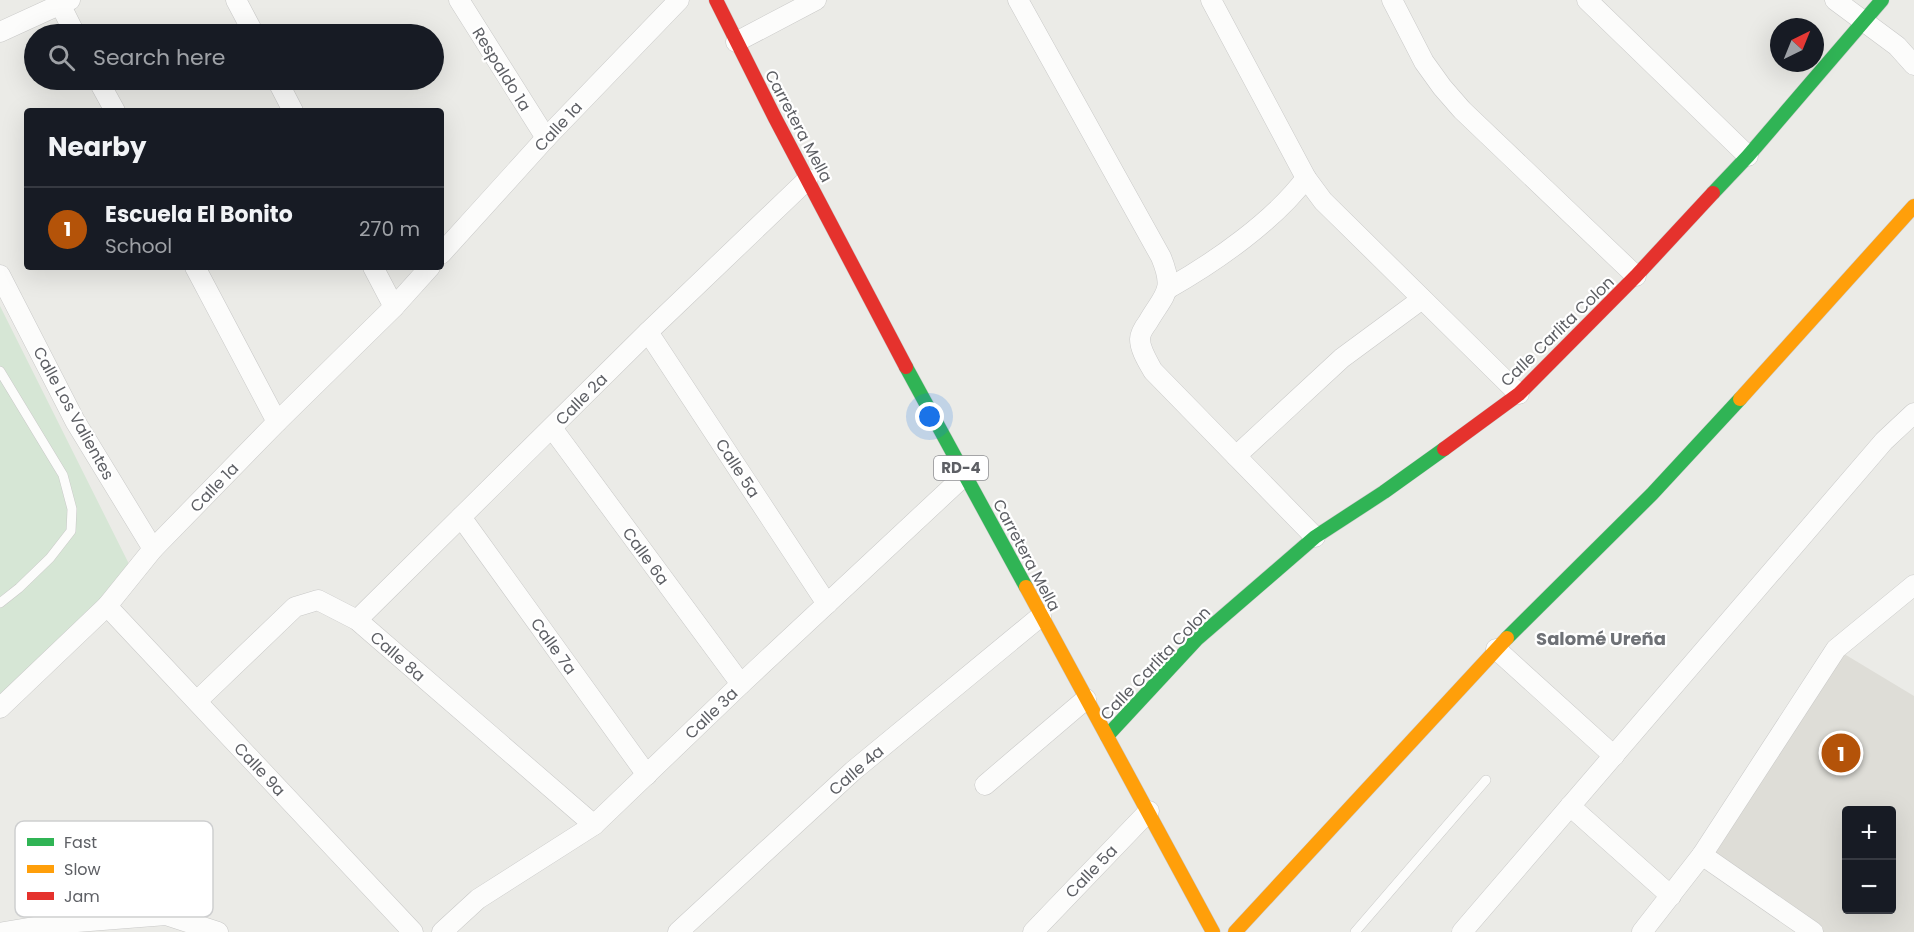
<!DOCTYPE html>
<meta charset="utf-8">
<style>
:root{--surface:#171b24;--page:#20242c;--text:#f1f3f6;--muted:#9ea1a6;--line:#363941;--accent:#b45309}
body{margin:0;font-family:Poppins,sans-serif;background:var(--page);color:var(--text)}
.controls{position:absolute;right:18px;bottom:18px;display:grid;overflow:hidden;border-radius:6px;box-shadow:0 6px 24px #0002}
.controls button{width:54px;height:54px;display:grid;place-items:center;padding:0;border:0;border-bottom:2px solid var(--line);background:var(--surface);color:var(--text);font:30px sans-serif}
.compass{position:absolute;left:1770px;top:18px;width:54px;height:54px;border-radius:50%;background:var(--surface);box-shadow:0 6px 24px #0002;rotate:43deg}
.you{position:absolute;left:930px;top:417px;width:21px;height:21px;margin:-15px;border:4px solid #fff;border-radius:50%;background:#1a73e8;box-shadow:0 0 0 9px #1a73e833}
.badge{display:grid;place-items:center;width:39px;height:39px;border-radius:50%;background:var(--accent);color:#fff;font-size:20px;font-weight:700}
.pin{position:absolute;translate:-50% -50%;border:3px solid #fff;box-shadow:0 2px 6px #0006}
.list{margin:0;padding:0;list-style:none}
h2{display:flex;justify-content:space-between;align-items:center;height:78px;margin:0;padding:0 24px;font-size:26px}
h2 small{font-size:20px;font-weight:400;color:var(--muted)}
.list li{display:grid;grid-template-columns:39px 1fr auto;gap:18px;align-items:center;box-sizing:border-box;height:84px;padding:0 24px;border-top:2px solid var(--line)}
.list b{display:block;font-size:22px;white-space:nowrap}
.list p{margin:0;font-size:20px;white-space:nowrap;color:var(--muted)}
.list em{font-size:20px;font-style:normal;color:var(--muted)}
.icon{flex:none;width:33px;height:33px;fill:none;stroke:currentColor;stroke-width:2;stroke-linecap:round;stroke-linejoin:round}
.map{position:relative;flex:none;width:1914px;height:932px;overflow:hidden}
.search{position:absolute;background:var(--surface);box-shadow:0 6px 24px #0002;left:24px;top:24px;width:420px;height:66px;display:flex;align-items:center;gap:15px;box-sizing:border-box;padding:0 21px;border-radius:33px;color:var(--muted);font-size:22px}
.panel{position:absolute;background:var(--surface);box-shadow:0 6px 24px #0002;left:24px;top:108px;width:420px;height:162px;border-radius:6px}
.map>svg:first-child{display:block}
.education{fill:#deddd7;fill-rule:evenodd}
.green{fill:#d6e6d5}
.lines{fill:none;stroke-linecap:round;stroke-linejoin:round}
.lane-casing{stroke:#c9c9c8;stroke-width:10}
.street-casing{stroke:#c9c9c8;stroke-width:21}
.fast-casing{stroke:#c7c7c8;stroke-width:15}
.slow-casing{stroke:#c7c7c8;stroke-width:15}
.jam-casing{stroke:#c7c7c8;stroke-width:15}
.lane{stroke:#fcfcfb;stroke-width:9}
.street{stroke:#fcfcfb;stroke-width:20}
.fast{stroke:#30b455;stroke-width:14}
.slow{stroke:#ff9f0a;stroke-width:14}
.jam{stroke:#e5322d;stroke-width:14}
.labels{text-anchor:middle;stroke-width:4.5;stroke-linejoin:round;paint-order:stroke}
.shield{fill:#fff;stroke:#8e8f92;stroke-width:1.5}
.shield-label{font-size:15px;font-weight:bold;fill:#5d5f64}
.street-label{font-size:16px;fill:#5d5f64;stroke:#fff}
.neighbourhood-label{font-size:18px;font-weight:bold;fill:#6e7176;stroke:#fff}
.key{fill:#fff;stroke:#cecfd0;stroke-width:1.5}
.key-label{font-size:16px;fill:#5d5f64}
</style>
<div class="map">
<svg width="1914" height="932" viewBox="0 0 1914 932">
<rect width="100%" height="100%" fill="#ebebe7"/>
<path class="education" d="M1836,649L1914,696V932H1804L1702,855ZM1846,810H1892V910H1846Z"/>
<path class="green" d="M0,306L133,572L0,701Z"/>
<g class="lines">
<g class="lane-casing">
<g id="lane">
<path d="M0,371L63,475L72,509L71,531L50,558L19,588L0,603"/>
<path d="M1355,932L1486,780"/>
</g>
</g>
<g class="street-casing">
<g id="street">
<path d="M58,0L75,34"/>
<path d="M236,0L254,34"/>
<path d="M459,0L546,138"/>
<path d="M1018,0L1161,257C1175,291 1165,293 1148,322C1145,326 1140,334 1140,339C1140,350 1148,362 1153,371L1315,537"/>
<path d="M1211,0L1306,178L1323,201L1519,394"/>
<path d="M1392,0L1424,62L1442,87L1462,110L1636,276"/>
<path d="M1587,0L1748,156"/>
<path d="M1835,0L1897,46L1914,65"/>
<path d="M0,32L70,0"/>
<path d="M736,42L816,0"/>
<path d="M98,80L115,111"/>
<path d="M277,80L293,111"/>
<path d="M441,254L546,138L679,0"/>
<path d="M195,267L277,422"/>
<path d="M373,267L394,307"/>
<path d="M0,275L75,421L153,549"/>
<path d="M1169,288C1215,262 1274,221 1306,178"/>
<path d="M648,332L827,604"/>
<path d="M552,428L741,684"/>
<path d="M1236,456L1342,358L1422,299"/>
<path d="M461,517L647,775"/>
<path d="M107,606L413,932"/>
<path d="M357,620L648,332L808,179"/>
<path d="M1496,649L1614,756"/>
<path d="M197,701L295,607L318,600L357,620L594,825"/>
<path d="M0,708L107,606L153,549L277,422L394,307L430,267"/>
<path d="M985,785L1086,699"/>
<path d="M1570,806L1671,896"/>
<path d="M1702,855L1813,932"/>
<path d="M4,932L52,924L166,915L218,932"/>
<path d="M442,932L478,899L594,825L741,684L965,475"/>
<path d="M678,932L853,771L1041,616"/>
<path d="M1033,932L1149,811"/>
<path d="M1462,932L1884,441L1914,413"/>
<path d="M1642,932L1702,855L1836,649L1914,585"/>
</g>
</g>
<g class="fast-casing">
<g id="fast">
<path d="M1713,193L1748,156L1882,0"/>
<path d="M906,367L1026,587"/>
<path d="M1507,638L1652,494L1740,399"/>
<path d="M1107,736L1197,639L1315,537L1384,492L1444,449"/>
</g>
</g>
<g class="slow-casing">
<g id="slow">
<path d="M1740,399L1914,206"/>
<path d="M1026,587L1213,932"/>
<path d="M1235,932L1507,638"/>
</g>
</g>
<g class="jam-casing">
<g id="jam">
<path d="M716,0L775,118L906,367"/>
<path d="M1444,449L1519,394L1636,276L1713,193"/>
</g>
</g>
<use href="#lane" class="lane"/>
<use href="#street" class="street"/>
<use href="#fast" class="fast"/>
<use href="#slow" class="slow"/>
<use href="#jam" class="jam"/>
</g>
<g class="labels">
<rect class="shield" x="934" y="456" width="54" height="24" rx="4.5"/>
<g class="shield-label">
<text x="961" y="473">RD-4</text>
</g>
<g class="street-label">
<text transform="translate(502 69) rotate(58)" y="6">Respaldo 1a</text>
<text transform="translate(558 126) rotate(-47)" y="6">Calle 1a</text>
<text transform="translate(799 126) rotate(62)" y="6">Carretera Mella</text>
<text transform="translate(1557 331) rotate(-44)" y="6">Calle Carlita Colon</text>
<text transform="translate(581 399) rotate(-45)" y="6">Calle 2a</text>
<text transform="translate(74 413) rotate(61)" y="6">Calle Los Valientes</text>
<text transform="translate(738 468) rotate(57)" y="6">Calle 5a</text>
<text transform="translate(214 487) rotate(-46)" y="6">Calle 1a</text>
<text transform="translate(1027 555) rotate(62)" y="6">Carretera Mella</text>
<text transform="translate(646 556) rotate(54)" y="6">Calle 6a</text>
<text transform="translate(554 646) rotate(54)" y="6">Calle 7a</text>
<text transform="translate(398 656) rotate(41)" y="6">Calle 8a</text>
<text transform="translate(1155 663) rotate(-46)" y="6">Calle Carlita Colon</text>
<text transform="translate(711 713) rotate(-44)" y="6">Calle 3a</text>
<text transform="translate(260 769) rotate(47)" y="6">Calle 9a</text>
<text transform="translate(856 770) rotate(-41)" y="6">Calle 4a</text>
<text transform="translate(1091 871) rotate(-46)" y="6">Calle 5a</text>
</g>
<g class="neighbourhood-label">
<text x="1601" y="645">Salomé Ureña</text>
</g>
</g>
<rect x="15" y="821" width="198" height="96" rx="9" class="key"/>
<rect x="27" y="838" width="27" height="8" fill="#30b455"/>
<rect x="27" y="865" width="27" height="8" fill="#ff9f0a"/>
<rect x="27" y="892" width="27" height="8" fill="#e5322d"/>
<g class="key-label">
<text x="64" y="848">Fast</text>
<text x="64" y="875">Slow</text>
<text x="64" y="902">Jam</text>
</g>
</svg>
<div class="controls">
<button>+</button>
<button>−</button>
</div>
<svg class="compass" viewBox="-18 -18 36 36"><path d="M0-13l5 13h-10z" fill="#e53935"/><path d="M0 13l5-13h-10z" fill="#9ea1a6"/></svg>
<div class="you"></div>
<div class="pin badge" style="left:1841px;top:753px">1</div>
<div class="search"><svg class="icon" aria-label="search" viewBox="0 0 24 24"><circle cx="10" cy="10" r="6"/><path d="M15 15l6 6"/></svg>Search here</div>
<section class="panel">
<h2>Nearby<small></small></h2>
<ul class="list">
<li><span class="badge">1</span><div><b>Escuela El Bonito</b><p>School</p></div><em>270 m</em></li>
</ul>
</section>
</div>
